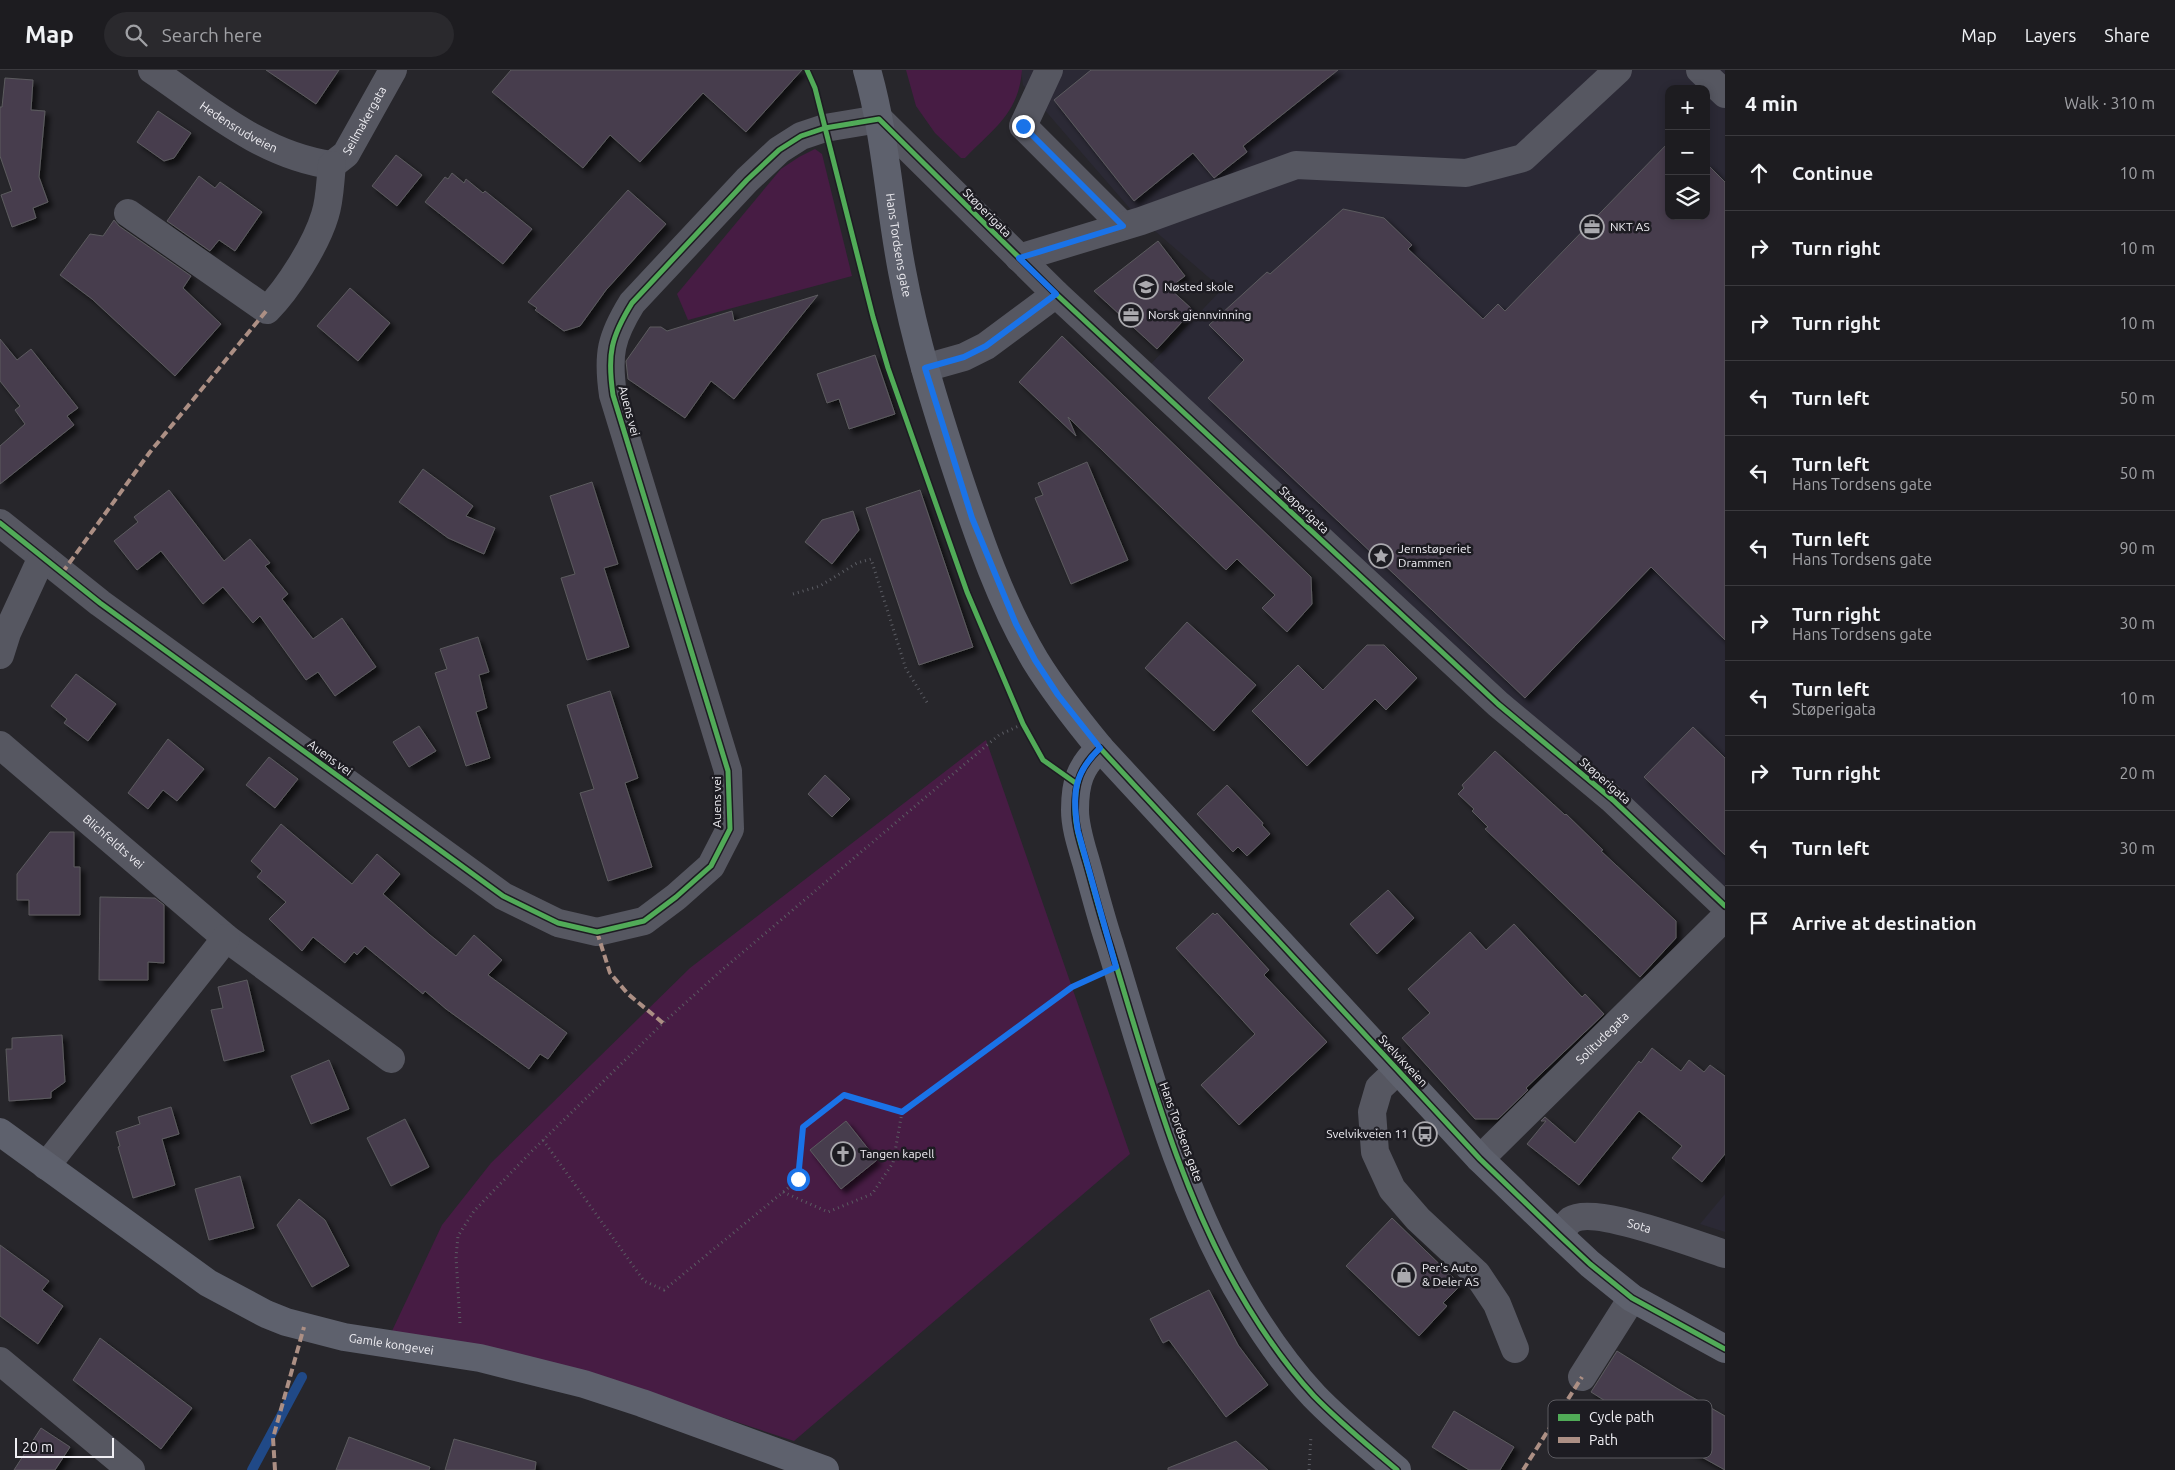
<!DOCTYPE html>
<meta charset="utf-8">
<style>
:root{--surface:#1d1c20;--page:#2a292d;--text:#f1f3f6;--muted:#a0a1a5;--line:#3b3a3e}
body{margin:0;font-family:Ubuntu,sans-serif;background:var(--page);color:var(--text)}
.controls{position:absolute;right:15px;top:15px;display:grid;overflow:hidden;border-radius:10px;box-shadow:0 2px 8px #0003}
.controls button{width:45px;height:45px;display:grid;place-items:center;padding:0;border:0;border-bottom:1px solid var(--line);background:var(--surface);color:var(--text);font:25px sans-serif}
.scale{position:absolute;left:15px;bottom:12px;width:99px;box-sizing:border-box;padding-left:5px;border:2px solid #f0eff4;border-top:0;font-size:14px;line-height:18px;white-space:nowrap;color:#f0eff4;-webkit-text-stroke:4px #1d1c22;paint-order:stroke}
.stop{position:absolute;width:15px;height:15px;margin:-11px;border:4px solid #1a73e8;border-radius:50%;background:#fff}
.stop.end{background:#1a73e8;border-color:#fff;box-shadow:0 1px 5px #0008}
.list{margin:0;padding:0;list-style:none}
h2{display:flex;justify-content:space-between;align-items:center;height:65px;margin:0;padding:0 20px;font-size:21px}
h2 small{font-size:16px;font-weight:400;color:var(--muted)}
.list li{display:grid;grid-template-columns:32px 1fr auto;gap:15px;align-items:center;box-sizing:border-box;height:75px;padding:0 20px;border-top:1px solid var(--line)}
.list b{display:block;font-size:19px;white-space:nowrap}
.list p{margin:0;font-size:16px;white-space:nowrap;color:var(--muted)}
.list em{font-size:16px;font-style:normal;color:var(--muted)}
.icon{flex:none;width:28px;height:28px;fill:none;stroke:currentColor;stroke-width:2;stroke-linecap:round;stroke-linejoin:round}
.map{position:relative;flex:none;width:1725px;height:1400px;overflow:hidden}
header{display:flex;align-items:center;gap:30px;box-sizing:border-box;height:70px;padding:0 25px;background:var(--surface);border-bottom:1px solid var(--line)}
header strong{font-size:24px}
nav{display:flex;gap:28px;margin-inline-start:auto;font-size:18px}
.search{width:350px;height:45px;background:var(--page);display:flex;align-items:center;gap:12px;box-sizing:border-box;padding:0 18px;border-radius:28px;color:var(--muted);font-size:19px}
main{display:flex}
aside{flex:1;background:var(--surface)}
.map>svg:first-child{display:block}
.built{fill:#2b2935;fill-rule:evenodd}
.green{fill:#471c44}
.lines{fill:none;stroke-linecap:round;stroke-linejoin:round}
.stream{stroke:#204987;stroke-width:10}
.building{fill:#473e4d;stroke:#5c5b5f;filter:url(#shadow)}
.path{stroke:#5b5c63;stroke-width:3;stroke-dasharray:1 4;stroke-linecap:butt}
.minor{stroke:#565761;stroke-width:28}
.major{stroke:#5e616d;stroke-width:28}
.quiet{stroke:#ac8f84;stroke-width:4;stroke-dasharray:8 4;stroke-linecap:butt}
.cycleway-casing{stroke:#1d1c22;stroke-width:8}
.cycleway{stroke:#51ab58;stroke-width:5}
.route{stroke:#1a73e8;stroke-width:6}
.labels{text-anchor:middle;stroke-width:5;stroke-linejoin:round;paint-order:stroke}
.street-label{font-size:12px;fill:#f0eff4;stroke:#1d1c22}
.poi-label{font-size:12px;fill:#f0eff4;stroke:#1d1c22;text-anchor:start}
.key{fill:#1d1c22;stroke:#5c5b61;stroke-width:1}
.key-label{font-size:14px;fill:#f0eff4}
</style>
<header>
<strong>Map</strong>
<div class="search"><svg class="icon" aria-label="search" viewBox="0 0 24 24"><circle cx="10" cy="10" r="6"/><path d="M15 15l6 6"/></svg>Search here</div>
<nav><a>Map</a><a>Layers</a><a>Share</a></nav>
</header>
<main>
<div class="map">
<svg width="1725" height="1400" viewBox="0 0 1725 1400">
<defs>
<filter id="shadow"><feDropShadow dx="4.5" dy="4.5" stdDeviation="2.5" flood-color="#0009"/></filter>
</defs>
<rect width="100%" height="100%" fill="#27262b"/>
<g class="built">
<path d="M1021,0H1725V861L1711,839L1149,296L1222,219L1133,142L1023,15ZM1669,19H1706V146H1669Z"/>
<path d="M1725,1124V1162L1700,1154Z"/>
</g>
<g class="green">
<path d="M906,0H1022C1019,43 993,59 965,88H961L935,63L916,36Z"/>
<path d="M815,79L822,84L852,206L688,250L677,224L781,99L799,87Z"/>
<path d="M986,670L1130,1084L794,1371L615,1312L392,1261L442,1155L491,1093L690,898Z"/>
</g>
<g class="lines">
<path class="stream" d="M252,1400L302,1307"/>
</g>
<g class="building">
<path d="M266,0H339L316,34Z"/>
<path d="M511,0H802L746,62L703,23L640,92L610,65L583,98L492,22Z"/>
<path d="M1091,0H1338L1243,76L1247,82L1214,108L1193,83L1134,131L1054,30Z"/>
<path d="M5,8L33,10L31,40L45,41L39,107L48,132L33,138L36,148L12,157L1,125L12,121L0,86V37H2Z"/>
<path d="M158,41L191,63L174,88L164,91L137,72Z"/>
<path d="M1669,72V146H1706V93L1725,112V570L1651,497L1525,628L1208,328L1244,290L1209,255L1267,202L1270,204L1343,139L1384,148L1412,175L1408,179L1483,249L1498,234L1505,241Z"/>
<path d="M396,85L422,105L397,136L372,116Z"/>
<path d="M452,103L464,113L466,109L483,123L485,121L532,159L503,194L425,132L445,107L448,109Z"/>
<path d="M199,106L215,118L220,112L262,142L235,181L219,170L210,181L167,151Z"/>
<path d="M628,120L666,154L606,220L580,256L564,261L535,240L537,238L528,232Z"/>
<path d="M114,150L119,156L191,206L183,218L221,254L175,306L92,229L60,205L90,164L103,166Z"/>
<path d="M1158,171L1185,206L1169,218L1193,240L1157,279L1094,221Z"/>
<path d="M350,218L390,253L358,291L317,256Z"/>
<path d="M818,225L734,329L711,311L685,348L628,309L626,291L650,257H661L667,261L732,241L734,251Z"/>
<path d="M1062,266L1311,507L1312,534L1287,562L1262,538L1275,525L1237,489L1226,500L1068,347L1076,366L1019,312Z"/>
<path d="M0,269L17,290L31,279L78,338L67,346L74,355L0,414V376L25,354L15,340L20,336L0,311Z"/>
<path d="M875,285L895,344L849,359L839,329L827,333L817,304Z"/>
<path d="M1087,392L1128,490L1071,514L1035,428L1043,425L1038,413Z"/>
<path d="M423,399L473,436L466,446L495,458L484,484L448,468L399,432Z"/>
<path d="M592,412L618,494L604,498L629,577L587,590L561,508L575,504L550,426Z"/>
<path d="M169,420L224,491L250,469L270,493L265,496L288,524L282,529L313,569L342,548L376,597L335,626L318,602L306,610L260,546L253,553L223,517L203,534L161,481L137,500L114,471L138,452L134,447Z"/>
<path d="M920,420L973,577L919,595L866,438Z"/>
<path d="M853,441L859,460L832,494L805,472L822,450Z"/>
<path d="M1187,552L1256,615L1214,661L1145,598Z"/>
<path d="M478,567L489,602L479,605L487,638L476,642L490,688L466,696L435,603L447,599L440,579Z"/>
<path d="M1367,575H1384L1417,608L1386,640L1375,629L1307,696L1252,641L1298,595L1323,620Z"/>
<path d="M76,604L116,634L88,671L64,653L67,649L51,636Z"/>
<path d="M610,621L638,708L625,713L652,797L608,811L580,723L594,719L567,635Z"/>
<path d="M419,656L436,681L409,697L393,672Z"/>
<path d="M1693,657L1725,688V785L1644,707Z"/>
<path d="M168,669L204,699L177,731L163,720L148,739L128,723Z"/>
<path d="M1495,681L1565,745L1566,744L1603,780L1601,781L1676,851V868L1640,907L1485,759L1488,757L1472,741L1474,739L1458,724L1464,718L1462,715Z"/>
<path d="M269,687L298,709L275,738L246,715Z"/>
<path d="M825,705L850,729L832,747L808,724Z"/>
<path d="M1227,715L1263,753L1262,755L1270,764L1247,786L1238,777L1233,782L1197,744Z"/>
<path d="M281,754L352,814L377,784L400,804L383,824L430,865L456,886L474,865L502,890L488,905L567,963L548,989L540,984L529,999L446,939L425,921L423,924L365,876L357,885L354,882L345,893L313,867L302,881L269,849L286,832L257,807L262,801L251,791Z"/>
<path d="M50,762H74V797H80V845H29V830H17V804Z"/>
<path d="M1388,820L1414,848L1377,884L1350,854Z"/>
<path d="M100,827L155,828L164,835V893L148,892V910H99Z"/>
<path d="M1213,843L1215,845L1217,843L1269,900L1264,905L1327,972L1239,1055L1201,1015L1255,964L1176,878Z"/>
<path d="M1514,854L1582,927L1585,924L1604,944L1526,1018L1528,1020L1498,1049H1475L1402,968L1430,943L1408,919L1470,862L1486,880Z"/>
<path d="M247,910L264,981L224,991L211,940L223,938L218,917Z"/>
<path d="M62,965L65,1012L51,1022V1028L9,1031L6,979H12V968Z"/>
<path d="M1652,978L1681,1001L1689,990L1704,1002L1710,995L1725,1006V1084L1702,1112L1672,1088L1682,1076L1639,1041L1579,1115L1527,1074L1546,1051H1541L1545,1047L1575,1073L1639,991L1641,993Z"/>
<path d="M329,990L349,1039L311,1054L291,1006Z"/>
<path d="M171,1037L179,1064L162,1069L175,1115L133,1128L118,1077L120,1076L116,1062L140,1054L138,1047Z"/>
<path d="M405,1049L429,1097L391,1116L367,1068Z"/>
<path d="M846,1051L877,1090L841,1119L810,1080Z"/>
<path d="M240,1106L254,1158L209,1170L195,1119Z"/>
<path d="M299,1129L325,1150L349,1196L312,1217L277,1155Z"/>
<path d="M1392,1148L1461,1215L1443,1233L1447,1236L1419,1266L1346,1196Z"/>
<path d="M0,1175L49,1211L42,1220L63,1236L38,1274L0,1246Z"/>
<path d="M1209,1220L1238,1275L1268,1315L1226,1347L1169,1270L1163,1273L1150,1249Z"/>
<path d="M100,1268L192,1338L161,1379L73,1310Z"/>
<path d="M1617,1281L1678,1319L1725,1346V1400L1637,1351L1591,1322Z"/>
<path d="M1454,1341L1514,1377L1500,1400H1469L1432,1377Z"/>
<path d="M41,1358L70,1377L55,1400H14Z"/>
<path d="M349,1367L430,1397L429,1400H336Z"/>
<path d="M454,1369L536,1392L535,1400H445Z"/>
<path d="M1236,1371L1268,1400H1168V1398Z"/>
</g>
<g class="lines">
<g class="path">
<path d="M793,524L820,516L857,493L871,489L906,599L928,634"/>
<path d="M543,1070L644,1211L664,1220L799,1109L803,1057L843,1025L902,1042L1072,917L1088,909"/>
<path d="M783,1122L828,1142L872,1124L893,1093L902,1042"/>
<path d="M460,1253L456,1187L458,1166L474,1141L531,1082L663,953L722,900L999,665L1023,654"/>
<path d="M1309,1400L1311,1366"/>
</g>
<g class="minor">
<path id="s1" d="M152,0C208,38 263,86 332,95"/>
<path d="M1049,0L1023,56L1123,156"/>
<path d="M1700,0L1725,24"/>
<path id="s2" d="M332,95L346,84L393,0"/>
<path d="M128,143L267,240C288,219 316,175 325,145C330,130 330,112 332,95"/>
<path d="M1019,188L1141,151L1296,95L1466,103L1523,88L1618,0"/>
<path d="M925,298L964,287L986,276L1056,224"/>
<path d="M0,453L100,533L503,826L558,853L597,862L644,851L676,827L711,796L730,759L728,701L613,325C607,284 611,267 632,233L747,110L779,80L801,66L825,58L879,49L1056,224L1498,634L1613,730L1725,836"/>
<path d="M0,585L7,563L42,487"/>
<path id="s3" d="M0,675L226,868L391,989"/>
<path d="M1398,1000L1379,1018L1372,1042L1375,1082L1392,1119L1418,1149L1477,1204L1497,1234L1515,1279"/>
<path id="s4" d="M1480,1089L1725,847"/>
<path d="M46,1096L226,868"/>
<path id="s5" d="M1559,1165C1562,1161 1567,1153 1571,1150C1594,1135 1697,1175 1725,1184"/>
<path d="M0,1291L131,1400"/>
<path d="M1582,1307L1632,1228"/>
</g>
<g class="major">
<path id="s6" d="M867,0C886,66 889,134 902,201C915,271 936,338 958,405C979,468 1001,533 1035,590C1054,621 1077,650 1100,678L1480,1089L1559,1165L1590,1194L1632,1228L1725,1279"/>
<path d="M1100,678C1080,697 1075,712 1075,740C1075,757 1081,775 1086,792C1094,820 1101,848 1110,875C1147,996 1181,1128 1248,1237C1267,1268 1289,1299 1314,1326C1340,1353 1369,1376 1397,1400"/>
<path id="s7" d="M0,1062L208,1213L266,1244L286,1252L344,1267L480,1288L584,1314L642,1333L825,1400"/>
</g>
<g class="quiet">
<path d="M62,503L150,382L267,240"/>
<path d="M597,862L610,903L628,924L663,953"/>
<path d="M275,1400L273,1368L304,1257"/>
<path d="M1523,1400L1582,1307"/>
</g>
<g class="cycleway-casing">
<g id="cycleway">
<path d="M807,0L815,18L873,247L888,298L967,522L1023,654L1043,690L1077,714"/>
<path d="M0,453L100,533L503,826L558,853L597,862L644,851L676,827L711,796L730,759L728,701L613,325C607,284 611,267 632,233L747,110L779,80L801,66L825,58L879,49L1056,224L1498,634L1613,730L1725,836"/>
<path d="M1397,1400C1369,1376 1340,1353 1314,1326C1289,1299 1267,1268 1248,1237C1181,1128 1147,996 1110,875C1101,848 1094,820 1086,792C1081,775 1075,757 1075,740C1075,712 1080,697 1100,678L1480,1089L1559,1165L1590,1194L1632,1228L1725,1279"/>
</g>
</g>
<use href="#cycleway" class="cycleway"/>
</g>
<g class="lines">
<path class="route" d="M798,1109L803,1057L844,1025L902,1042L1072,917L1116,897L1078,761C1072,725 1073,704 1100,678L1058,625L1035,590L1016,554L972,448L925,298L964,287L986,276L1056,224L1019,188L1123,156L1023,56"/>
</g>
<defs>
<g id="office-ring" transform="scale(1.25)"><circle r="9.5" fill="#1d1c22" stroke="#aaa9ae" stroke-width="1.5"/><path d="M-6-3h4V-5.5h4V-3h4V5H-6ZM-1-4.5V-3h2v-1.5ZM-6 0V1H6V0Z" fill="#aaa9ae"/></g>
<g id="school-ring" transform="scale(1.25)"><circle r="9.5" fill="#1d1c22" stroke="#aaa9ae" stroke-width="1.5"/><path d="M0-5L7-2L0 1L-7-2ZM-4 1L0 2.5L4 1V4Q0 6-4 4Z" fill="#aaa9ae"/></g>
<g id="sight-ring" transform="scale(1.25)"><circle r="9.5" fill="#1d1c22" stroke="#aaa9ae" stroke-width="1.5"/><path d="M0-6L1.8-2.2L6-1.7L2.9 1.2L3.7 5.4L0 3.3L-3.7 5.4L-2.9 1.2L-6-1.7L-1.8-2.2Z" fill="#aaa9ae"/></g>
<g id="bus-ring" transform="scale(1.25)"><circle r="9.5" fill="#1d1c22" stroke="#aaa9ae" stroke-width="1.5"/><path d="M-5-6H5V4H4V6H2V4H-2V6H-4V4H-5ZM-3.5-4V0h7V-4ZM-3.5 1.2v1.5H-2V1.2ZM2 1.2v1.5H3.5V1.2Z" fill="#aaa9ae"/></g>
<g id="church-ring" transform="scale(1.25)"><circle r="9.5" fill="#1d1c22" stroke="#aaa9ae" stroke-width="1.5"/><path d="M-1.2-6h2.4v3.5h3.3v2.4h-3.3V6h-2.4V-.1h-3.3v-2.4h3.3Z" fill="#aaa9ae"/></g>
<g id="shop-ring" transform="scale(1.25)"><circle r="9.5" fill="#1d1c22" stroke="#aaa9ae" stroke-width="1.5"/><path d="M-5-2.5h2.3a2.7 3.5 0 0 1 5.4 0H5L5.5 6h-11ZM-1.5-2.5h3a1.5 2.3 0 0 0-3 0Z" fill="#aaa9ae"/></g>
</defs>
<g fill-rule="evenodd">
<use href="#office-ring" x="1592" y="157"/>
<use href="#school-ring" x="1146" y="217"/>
<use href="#office-ring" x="1131" y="245"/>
<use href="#sight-ring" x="1381" y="486"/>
<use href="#bus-ring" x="1425" y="1064"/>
<use href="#church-ring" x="843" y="1084"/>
<use href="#shop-ring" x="1404" y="1205"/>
</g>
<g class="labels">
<g class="street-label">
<text dy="4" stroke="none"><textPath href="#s2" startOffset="56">Seilmakergata</textPath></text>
<text dy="4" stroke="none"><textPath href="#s1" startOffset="104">Hedensrudveien</textPath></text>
<text transform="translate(987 143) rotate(45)" y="4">Støperigata</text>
<text dy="4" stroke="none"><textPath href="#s6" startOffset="178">Hans Tordsens gate</textPath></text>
<text transform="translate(629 341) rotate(75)" y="4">Auens vei</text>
<text transform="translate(1304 440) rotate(43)" y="4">Støperigata</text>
<text transform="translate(330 688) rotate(36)" y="4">Auens vei</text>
<text transform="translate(1605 711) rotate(41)" y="4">Støperigata</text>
<text transform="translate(717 732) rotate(-90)" y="4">Auens vei</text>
<text dy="4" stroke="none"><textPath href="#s3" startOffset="149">Blichfeldts vei</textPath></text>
<text dy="4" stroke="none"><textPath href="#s4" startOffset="172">Solitudegata</textPath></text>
<text transform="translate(1403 991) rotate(47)" y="4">Svelvikveien</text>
<text transform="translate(1181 1062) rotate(70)" y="4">Hans Tordsens gate</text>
<text dy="4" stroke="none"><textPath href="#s5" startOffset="89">Sota</textPath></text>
<text dy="4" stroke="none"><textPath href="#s7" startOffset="452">Gamle kongevei</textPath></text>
</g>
<g class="poi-label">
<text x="1610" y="161">NKT AS</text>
<text x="1164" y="221">Nøsted skole</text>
<text x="1148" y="249">Norsk gjennvinning</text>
<text x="1398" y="483">Jernstøperiet<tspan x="1398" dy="14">Drammen</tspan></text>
<text x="1408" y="1068" text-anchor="end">Svelvikveien 11</text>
<text x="860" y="1088">Tangen kapell</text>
<text x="1422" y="1202">Per's Auto<tspan x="1422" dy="14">&amp; Deler AS</tspan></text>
</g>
</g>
<rect x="1548" y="1330" width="164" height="58" rx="8" class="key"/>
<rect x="1558" y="1344" width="22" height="7" fill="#51ab58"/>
<rect x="1558" y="1367" width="22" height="6" fill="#ac8f84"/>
<g class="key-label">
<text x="1589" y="1352">Cycle path</text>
<text x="1589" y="1375">Path</text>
</g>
</svg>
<div class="controls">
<button>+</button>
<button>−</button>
<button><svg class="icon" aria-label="layers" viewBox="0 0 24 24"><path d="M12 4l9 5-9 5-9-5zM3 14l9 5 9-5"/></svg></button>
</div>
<div class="scale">20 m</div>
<div class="stop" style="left:798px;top:1109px"></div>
<div class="stop end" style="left:1023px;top:56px"></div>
</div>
<aside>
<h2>4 min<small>Walk · 310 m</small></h2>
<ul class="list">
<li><svg class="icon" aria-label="ahead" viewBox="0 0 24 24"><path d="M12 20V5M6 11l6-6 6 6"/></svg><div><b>Continue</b></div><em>10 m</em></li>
<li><svg class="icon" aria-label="right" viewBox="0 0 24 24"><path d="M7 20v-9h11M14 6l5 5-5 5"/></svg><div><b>Turn right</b></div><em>10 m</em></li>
<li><svg class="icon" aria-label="right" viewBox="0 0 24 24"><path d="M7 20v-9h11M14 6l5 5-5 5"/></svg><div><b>Turn right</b></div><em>10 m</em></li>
<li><svg class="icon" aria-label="left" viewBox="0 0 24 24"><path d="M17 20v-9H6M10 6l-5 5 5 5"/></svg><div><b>Turn left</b></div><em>50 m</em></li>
<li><svg class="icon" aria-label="left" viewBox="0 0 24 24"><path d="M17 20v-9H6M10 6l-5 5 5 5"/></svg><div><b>Turn left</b><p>Hans Tordsens gate</p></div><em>50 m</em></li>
<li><svg class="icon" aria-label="left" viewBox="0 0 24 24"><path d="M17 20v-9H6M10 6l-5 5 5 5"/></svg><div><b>Turn left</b><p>Hans Tordsens gate</p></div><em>90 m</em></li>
<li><svg class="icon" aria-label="right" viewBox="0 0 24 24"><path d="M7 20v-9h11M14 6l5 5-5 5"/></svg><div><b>Turn right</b><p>Hans Tordsens gate</p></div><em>30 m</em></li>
<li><svg class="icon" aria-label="left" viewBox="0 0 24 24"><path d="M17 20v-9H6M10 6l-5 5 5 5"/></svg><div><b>Turn left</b><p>Støperigata</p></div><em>10 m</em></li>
<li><svg class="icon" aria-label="right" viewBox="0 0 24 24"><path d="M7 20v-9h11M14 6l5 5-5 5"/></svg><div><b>Turn right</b></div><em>20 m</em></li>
<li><svg class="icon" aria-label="left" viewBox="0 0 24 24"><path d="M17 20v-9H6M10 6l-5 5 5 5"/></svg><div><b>Turn left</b></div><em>30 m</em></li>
<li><svg class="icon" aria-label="arrive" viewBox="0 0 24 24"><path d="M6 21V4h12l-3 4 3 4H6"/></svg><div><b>Arrive at destination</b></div></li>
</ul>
</aside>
</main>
